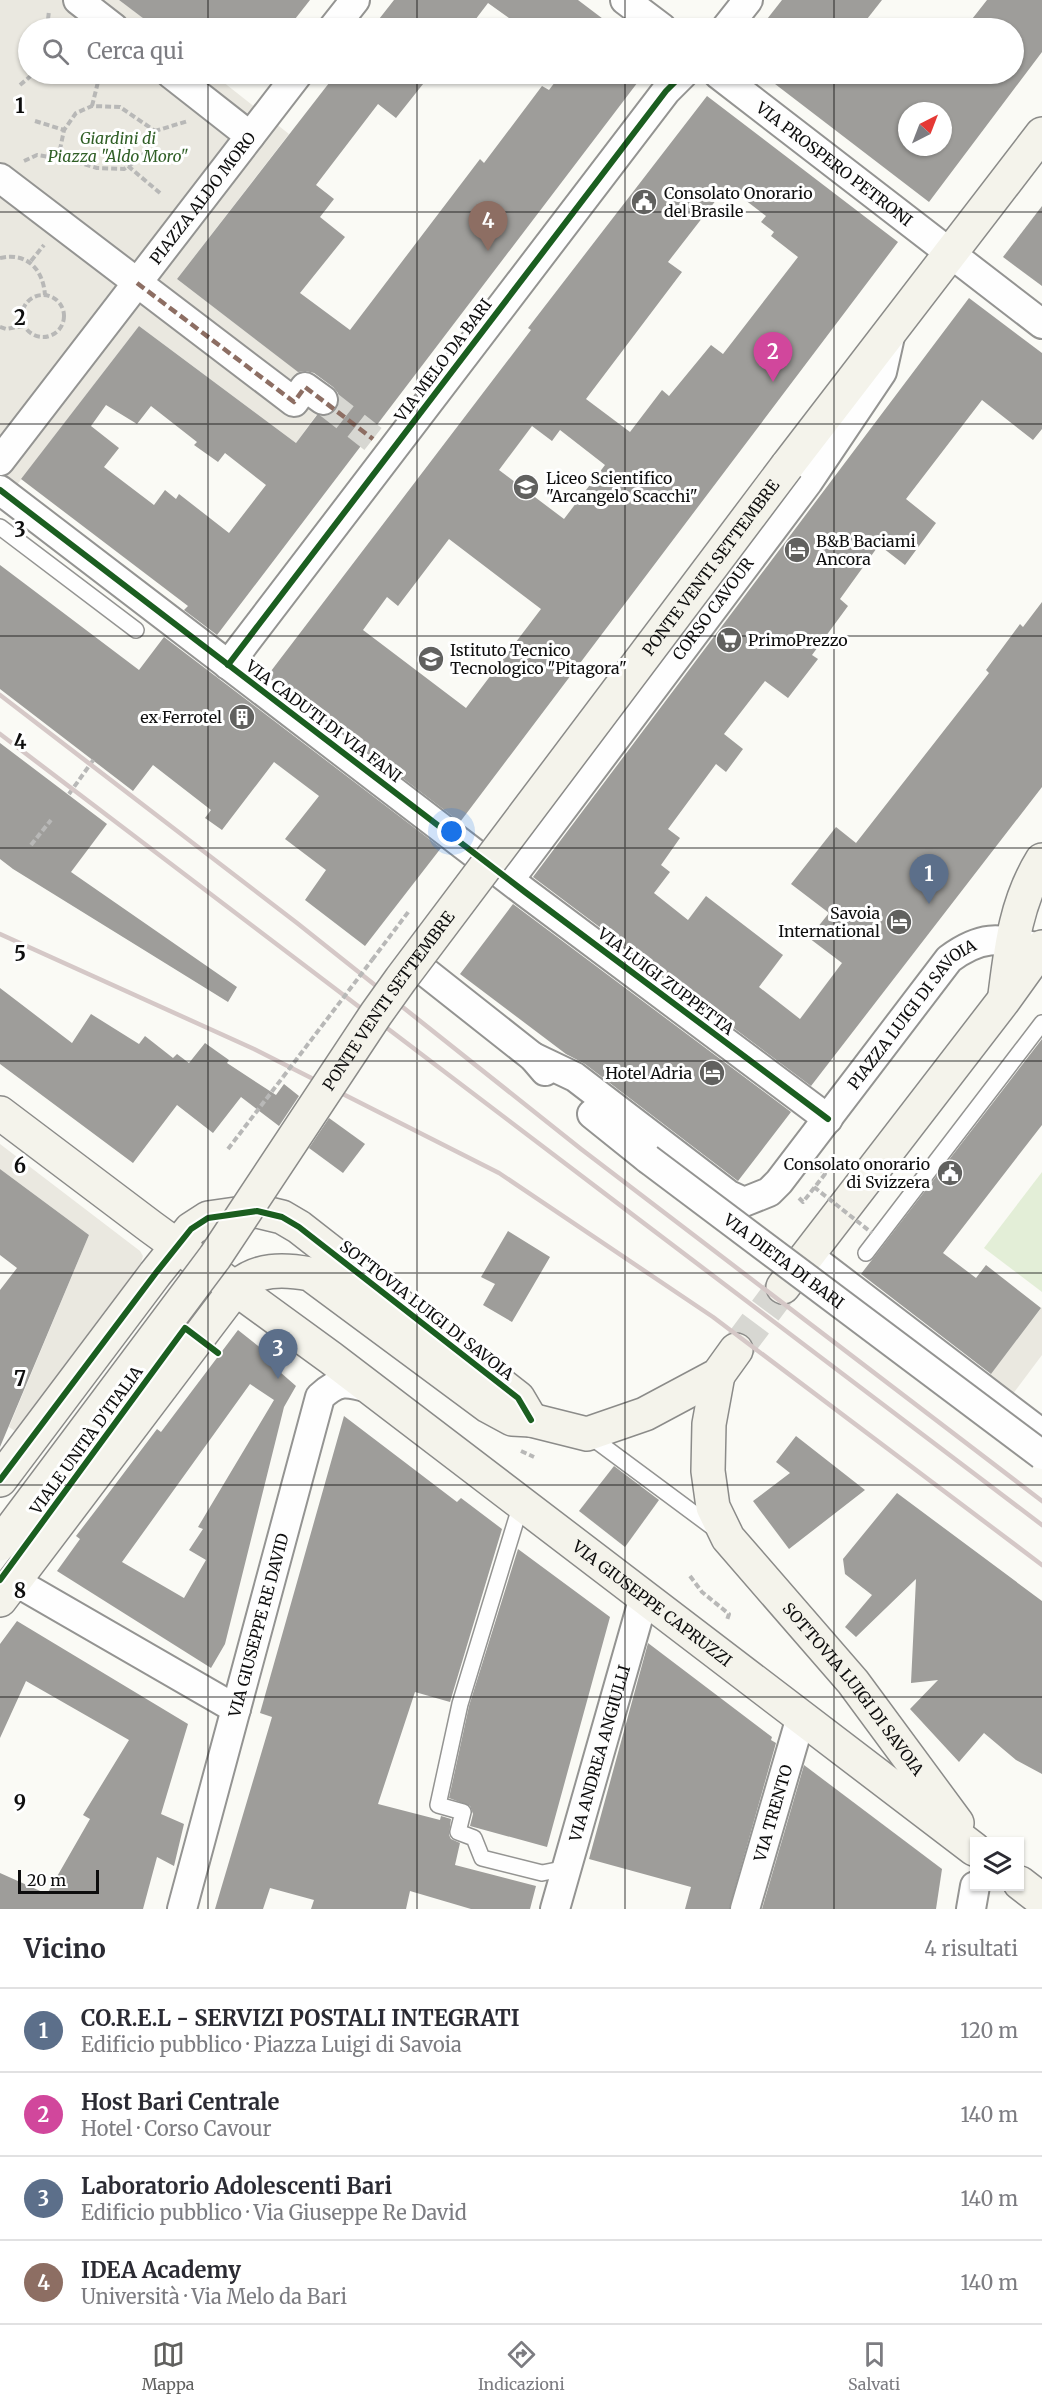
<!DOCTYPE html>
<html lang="it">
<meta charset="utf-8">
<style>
:root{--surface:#fff;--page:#f7f7f7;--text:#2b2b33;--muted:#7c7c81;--line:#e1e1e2;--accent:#61615f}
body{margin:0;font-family:Merriweather,serif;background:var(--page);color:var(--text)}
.controls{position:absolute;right:18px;bottom:18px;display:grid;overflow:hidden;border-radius:0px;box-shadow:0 2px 4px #0004}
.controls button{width:54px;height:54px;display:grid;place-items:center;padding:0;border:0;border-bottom:2px solid var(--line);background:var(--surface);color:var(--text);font:30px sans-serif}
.compass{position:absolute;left:898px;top:102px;width:54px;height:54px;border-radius:50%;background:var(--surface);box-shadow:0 2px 4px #0004;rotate:42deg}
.scale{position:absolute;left:18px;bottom:15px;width:81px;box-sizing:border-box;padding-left:6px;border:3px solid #0e0e0e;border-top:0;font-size:16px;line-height:21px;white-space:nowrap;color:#0e0e0e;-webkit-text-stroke:4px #fff;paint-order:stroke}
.you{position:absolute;left:452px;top:832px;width:21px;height:21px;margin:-15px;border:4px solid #fff;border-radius:50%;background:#1a73e8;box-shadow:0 0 0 9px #1a73e833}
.badge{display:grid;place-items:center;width:39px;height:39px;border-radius:50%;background:var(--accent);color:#fff;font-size:20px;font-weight:700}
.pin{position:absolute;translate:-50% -50px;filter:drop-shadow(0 2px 3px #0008)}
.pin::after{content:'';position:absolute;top:32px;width:21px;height:18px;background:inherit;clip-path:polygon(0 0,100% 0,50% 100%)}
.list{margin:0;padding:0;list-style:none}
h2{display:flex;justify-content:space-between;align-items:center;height:78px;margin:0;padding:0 24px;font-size:26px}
h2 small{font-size:20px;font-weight:400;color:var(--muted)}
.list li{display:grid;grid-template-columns:39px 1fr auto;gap:18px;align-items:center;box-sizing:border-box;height:84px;padding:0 24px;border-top:2px solid var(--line)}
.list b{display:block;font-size:22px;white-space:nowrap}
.list p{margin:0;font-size:20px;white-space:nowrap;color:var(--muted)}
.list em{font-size:20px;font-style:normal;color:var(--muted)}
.icon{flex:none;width:33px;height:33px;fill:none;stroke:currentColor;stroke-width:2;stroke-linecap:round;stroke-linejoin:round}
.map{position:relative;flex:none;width:1042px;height:1909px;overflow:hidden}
.search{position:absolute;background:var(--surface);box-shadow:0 2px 4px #0004;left:18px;right:18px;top:18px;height:66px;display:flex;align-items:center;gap:15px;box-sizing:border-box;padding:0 21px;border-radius:33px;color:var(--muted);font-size:22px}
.sheet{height:414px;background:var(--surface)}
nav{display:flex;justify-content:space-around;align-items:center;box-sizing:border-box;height:84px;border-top:2px solid var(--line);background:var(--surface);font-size:16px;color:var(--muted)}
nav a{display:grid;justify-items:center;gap:3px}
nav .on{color:var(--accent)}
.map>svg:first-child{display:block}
.green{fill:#e3eed7}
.plaza{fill:#eae8e0}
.building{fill:#9e9d9a;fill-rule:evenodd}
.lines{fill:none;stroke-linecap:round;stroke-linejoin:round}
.street-tunnel{stroke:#d7d7d2;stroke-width:28;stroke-dasharray:28 14;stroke-linecap:butt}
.secondary-tunnel{stroke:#d7d7d2;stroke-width:33;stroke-dasharray:33 16;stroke-linecap:butt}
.lane-casing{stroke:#949492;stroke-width:18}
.street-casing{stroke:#949492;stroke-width:32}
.secondary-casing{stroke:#8b8b89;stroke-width:36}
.path{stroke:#b8b8b7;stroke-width:4;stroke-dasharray:6 3;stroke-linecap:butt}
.lane{stroke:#fefefe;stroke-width:15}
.street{stroke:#fefefe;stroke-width:28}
.secondary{stroke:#f4f3eb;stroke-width:33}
.rail{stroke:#d5c8c7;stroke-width:4.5}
.street-bridge-casing{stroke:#949492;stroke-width:32;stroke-linecap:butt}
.secondary-bridge-casing{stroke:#8b8b89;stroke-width:36;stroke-linecap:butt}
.path-bridge{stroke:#b8b8b7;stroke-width:4;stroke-dasharray:6 3;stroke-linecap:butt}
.street-bridge{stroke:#fefefe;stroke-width:28}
.secondary-bridge{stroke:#f4f3eb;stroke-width:33}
.quiet{stroke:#8d6e63;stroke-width:4.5;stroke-dasharray:9 4.5;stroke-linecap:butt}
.cycleway-casing{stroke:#fff;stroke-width:10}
.cycleway{stroke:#1b5e20;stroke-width:6}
.grid{fill:none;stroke:#0e0e0e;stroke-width:1.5;stroke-opacity:0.55}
.labels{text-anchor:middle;stroke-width:6;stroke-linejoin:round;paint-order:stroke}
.park-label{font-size:16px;font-style:italic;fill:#305f26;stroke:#fff}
.street-label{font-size:16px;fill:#0e0e0e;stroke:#fff}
.poi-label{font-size:16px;fill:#0e0e0e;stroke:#fff;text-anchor:start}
.grid-label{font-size:20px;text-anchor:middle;font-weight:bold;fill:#0e0e0e;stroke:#fff;stroke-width:6;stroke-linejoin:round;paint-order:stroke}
</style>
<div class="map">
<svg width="1042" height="1909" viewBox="0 0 1042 1909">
<rect width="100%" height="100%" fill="#fafaf5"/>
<path class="green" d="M1042,1172V1292L984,1248Z"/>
<g class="plaza">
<path d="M0,0H119L156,28H28V74H213L289,134L177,279L330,396L296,443L139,326L0,507Z"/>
<path d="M0,1144L140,1251L143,1256L141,1263L15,1431L9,1427L89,1235L0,1169Z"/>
<path d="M1042,1307V1355L1012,1395L985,1381Z"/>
</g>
<g class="building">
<path d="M119,0H310L288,28H156Z"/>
<path d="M394,0H578L615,28H523L488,3L469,28H372Z"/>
<path d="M782,0H882L860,28H760Z"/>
<path d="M987,0H1042V52L929,202L762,74H1014V28H965ZM907,111H943V147H907Z"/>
<path d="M336,74H431L396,118L378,104L316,185L334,199L320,217L345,237L300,293L350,330L480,159L484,163L542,86L549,90L561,74H644L217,635L184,610L188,606L21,479L139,326L296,443L317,415H329L336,410L339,401L338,393L333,387L314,373L306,371L298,372L177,279ZM106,405L137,424L151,406L197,442L194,445L218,462L225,453L266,485L229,533L179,494L176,499L165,490L154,505L104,467L119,448L91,426Z"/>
<path d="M707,96L898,242L460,822L268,675L531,330L528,328ZM727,186L766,216L761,222L774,232L771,236L798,257L723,354L711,345L669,396L662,390L630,432L586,399L682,272L668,262ZM532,426L552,441L560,430L605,465L564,519L499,470ZM449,539L541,609L466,708L363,630L387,597L398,606Z"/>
<path d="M1042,206V286L1003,257Z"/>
<path d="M969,298L1042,353V429L1033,440L982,400L906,499L936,523L905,565L879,545L840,599L848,606L812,655L818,659L788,698L765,681L724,734L743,749L726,772L716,764L668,829L680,838L661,865L670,872L654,893L688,920L706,896L783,955L759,987L800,1019L842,963L809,938L829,913L791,884L836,827L856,843L989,673L986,670L1020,624L1023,627L1042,602V787L811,1086L533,877Z"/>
<path d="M0,565L139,670L164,637L441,848L365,946L305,900L326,870L285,839L319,796L274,762L222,830L205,818L211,810L153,765L133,791L0,689Z"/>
<path d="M0,743L107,824L71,872L237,987L228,1002L13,869L0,859Z"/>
<path d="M513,904L791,1112L738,1181L585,1064L566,1054L460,974Z"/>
<path d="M0,988L72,1043L91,1014L139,1044L145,1036L173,1058L177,1054L189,1063L205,1043L229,1060L227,1063L276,1095L284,1084L299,1096L279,1126L241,1097L213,1133L177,1105L133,1163L0,1064Z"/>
<path d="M1042,1039V1125L943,1253L976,1278L986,1265L1041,1308L991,1374L861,1274Z"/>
<path d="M329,1118L365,1144L343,1173L309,1148Z"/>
<path d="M0,1169L89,1235L0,1447V1290L17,1268L0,1255Z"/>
<path d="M508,1231L550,1257L512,1322L483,1305L495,1284L481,1277Z"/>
<path d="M238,1330L276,1360L272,1365L296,1386L284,1407L225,1644L211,1668L57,1571L80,1539L76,1536L99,1506L157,1429L161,1432ZM250,1384L274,1400L198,1527L203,1529L189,1550L206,1560L184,1598L122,1562Z"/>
<path d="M344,1416L457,1502L461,1498L502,1529L450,1702L415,1692L378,1804L440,1820L441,1816L451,1819L449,1835L451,1839L460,1843L455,1865L536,1886L530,1909H471L410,1891L406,1909H311L314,1900L270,1888L263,1909H215L272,1717L260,1713Z"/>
<path d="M796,1436L865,1490L789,1549L753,1501L790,1473L776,1462Z"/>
<path d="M614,1466L659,1500L625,1547L579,1511Z"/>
<path d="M897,1493L1042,1601V1774L1016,1760L984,1733L959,1762L910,1709L938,1680L911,1683L916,1579L856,1637L845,1627L872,1595L845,1574L843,1559Z"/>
<path d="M518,1549L610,1617L547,1847L470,1826L473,1814L470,1806L449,1798L469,1706Z"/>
<path d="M17,1621L188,1724L161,1814L184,1824L174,1866L157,1857L143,1909H0V1873L47,1894L90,1819L83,1815L129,1740L26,1681L0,1738V1644Z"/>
<path d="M648,1643L772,1737L771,1740L776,1743L729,1909H685L691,1887L589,1859Z"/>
<path d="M804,1765L942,1869L936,1909H762Z"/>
</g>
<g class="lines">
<path class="street-tunnel" d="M323,400L373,439"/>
<path class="secondary-tunnel" d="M736,1350L783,1287"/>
<g class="lane-casing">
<g id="lane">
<path d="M0,527L136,630"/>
<path d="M866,1253L1042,1023"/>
<path d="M587,1434L715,1529"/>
<path d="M521,1504L460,1704L438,1805L463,1812L458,1832L474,1838L482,1858L542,1873L567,1868"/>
</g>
</g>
<g class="street-casing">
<g id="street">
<path d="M78,0L114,28"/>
<path d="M625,0L662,28"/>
<path d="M333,28L355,0"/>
<path d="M726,28L748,0"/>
<path d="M171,74L250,136"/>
<path id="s1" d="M718,74L1042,324"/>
<path d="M0,178L294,402L305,387L323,400"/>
<path id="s2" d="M0,461L298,74"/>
<path d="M0,490L525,892L828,1119"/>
<path d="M228,665L666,91L683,74"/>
<path id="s3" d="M510,879L808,482L882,372L891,332"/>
<path d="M429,944L414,963L533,1057L545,1071"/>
<path id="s4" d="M533,1057L575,1077L729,1195L744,1202L769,1192L779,1182L949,959C980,936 998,937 1035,947"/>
<path d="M592,1114L648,1159"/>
<path d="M808,1255L1042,1434"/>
<path d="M16,1582L236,1709"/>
<path id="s5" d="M182,1909L320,1397C339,1379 347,1382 372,1389"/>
<path id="s6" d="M555,1909L644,1597"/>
<path id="s7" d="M745,1909L801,1717"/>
<path d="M971,1909L975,1886"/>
</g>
</g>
<g class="secondary-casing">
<g id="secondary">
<path d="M787,466L1042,134"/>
<path d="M1005,995C1011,947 1016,902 1042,860"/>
<path id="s8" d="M0,1113L151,1227L331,1358L974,1849"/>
<path d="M783,1287L1004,1000L1042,947"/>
<path id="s9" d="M718,1375L709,1424L708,1471L713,1507L728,1538L853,1682L957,1823"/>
<path d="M0,1480L155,1274L191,1229L208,1218L257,1211L282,1217L299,1227L518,1398L531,1420"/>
<path d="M0,1600L236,1288C256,1268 284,1269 310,1274L488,1406L512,1419L531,1420L587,1434L645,1414L718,1375L736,1350"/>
<path d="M1020,1883L1042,1900"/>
</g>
</g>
<g class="path">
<path d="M47,28L49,11"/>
<path d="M20,85L33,74"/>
<path d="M92,106L100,74"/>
<path d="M35,121L64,130"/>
<path d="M58,159L64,130L76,113L92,106L120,107L155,131"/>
<path d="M24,161L37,155L70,160L97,168L124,169L142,157L155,131L188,121"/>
<path d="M128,166L160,193"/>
<path d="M0,258C27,252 43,269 45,295"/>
<path d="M31,261L44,245"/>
<circle cx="43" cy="316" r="21"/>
<path d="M0,327L6,329L24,326"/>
<path d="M69,794L94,759"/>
<path d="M31,845L51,820"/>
<path d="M372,960L409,911"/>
<path d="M228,1149L283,1077"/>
<path d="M799,1198L803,1202L825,1174L820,1170"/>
<path d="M521,1451L534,1457"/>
<path d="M690,1576L702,1592L729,1614L727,1620"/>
</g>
<use href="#lane" class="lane"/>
<use href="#street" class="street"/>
<use href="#secondary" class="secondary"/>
<g class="rail">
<path d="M0,695L297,923L581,1149L1042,1501"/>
<path d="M0,734C346,999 695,1261 1042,1525"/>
<path d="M0,934L254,1049L499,1173L713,1317L1042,1565"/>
</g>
<g class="street-bridge-casing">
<g id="street-bridge">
<path id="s10" d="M648,1159L1042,1455"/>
</g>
</g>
<g class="secondary-bridge-casing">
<g id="secondary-bridge">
<path id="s11" d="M0,1544L215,1257L376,1014L401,979L787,466"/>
</g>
</g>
<g class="path-bridge">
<path d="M283,1077L372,960"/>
<path d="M814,1187L872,1233"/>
</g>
<use href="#street-bridge" class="street-bridge"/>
<use href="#secondary-bridge" class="secondary-bridge"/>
<path class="quiet" d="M137,283L294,402L305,387L373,439"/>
<g class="cycleway-casing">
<g id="cycleway">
<path d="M0,490L525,892L828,1119"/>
<path d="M228,665L666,91L683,74"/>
<path d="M0,1480L155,1274L191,1229L208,1218L257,1211L282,1217L299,1227L518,1398L531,1420"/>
<path d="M0,1580L185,1328L218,1353"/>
</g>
</g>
<use href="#cycleway" class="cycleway"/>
</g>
<path class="grid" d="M208,0V28M417,0V28M625,0V28M834,0V28M208,74V1909M417,74V1909M625,74V1909M834,74V1909M0,212H1042M0,424H1042M0,636H1042M0,848H1042M0,1061H1042M0,1273H1042M0,1485H1042M0,1697H1042"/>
<defs>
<g id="civic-disc" transform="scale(1.35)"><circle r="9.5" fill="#61615f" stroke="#fff"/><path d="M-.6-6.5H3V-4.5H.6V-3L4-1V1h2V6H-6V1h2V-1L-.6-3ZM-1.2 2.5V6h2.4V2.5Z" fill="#fff"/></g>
<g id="school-disc" transform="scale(1.35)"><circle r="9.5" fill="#61615f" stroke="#fff"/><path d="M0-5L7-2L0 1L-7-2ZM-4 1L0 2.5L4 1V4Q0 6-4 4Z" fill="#fff"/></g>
<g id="hotel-disc" transform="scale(1.35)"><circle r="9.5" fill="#61615f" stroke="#fff"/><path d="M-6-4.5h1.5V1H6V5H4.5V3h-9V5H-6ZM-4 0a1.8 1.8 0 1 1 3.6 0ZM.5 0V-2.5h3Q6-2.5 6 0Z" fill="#fff"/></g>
<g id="supermarket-disc" transform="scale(1.35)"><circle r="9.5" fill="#61615f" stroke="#fff"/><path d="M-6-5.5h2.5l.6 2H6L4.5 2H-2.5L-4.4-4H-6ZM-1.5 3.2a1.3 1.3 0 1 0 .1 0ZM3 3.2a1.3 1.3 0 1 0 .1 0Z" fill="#fff"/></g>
<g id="building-disc" transform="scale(1.35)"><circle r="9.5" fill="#61615f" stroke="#fff"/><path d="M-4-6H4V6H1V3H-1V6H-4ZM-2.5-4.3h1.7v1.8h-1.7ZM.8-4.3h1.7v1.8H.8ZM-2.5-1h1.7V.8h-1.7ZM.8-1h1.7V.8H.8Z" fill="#fff"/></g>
</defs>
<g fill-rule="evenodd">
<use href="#civic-disc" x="644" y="202"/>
<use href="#school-disc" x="526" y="487"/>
<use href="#hotel-disc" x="797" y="550"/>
<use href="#supermarket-disc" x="729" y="640"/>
<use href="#school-disc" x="431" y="659"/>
<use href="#building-disc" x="242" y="717"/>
<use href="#hotel-disc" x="899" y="922"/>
<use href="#hotel-disc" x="712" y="1073"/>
<use href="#civic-disc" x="950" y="1173"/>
</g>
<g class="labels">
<g class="park-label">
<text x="118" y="144">Giardini di<tspan x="118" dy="18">Piazza "Aldo Moro"</tspan></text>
</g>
<g class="street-label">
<text dy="6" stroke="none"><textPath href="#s1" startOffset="147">VIA PROSPERO PETRONI</textPath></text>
<text dy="6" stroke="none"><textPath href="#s2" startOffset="332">PIAZZA ALDO MORO</textPath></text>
<text transform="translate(443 360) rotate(-53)" y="6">VIA MELO DA BARI</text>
<text dy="6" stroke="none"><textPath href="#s11" startOffset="1208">PONTE VENTI SETTEMBRE</textPath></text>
<text dy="6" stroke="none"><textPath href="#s3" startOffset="338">CORSO CAVOUR</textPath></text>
<text transform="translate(324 721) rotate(37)" y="6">VIA CADUTI DI VIA FANI</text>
<text transform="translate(666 981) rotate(37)" y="6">VIA LUIGI ZUPPETTA</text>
<text dy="6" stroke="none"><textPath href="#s11" startOffset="668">PONTE VENTI SETTEMBRE</textPath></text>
<text dy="6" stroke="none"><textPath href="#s4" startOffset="513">PIAZZA LUIGI DI SAVOIA</textPath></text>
<text dy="6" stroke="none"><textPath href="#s10" startOffset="170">VIA DIETA DI BARI</textPath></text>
<text transform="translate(427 1310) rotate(38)" y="6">SOTTOVIA LUIGI DI SAVOIA</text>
<text transform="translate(86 1440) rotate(-54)" y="6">VIALE UNITÀ D'ITALIA</text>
<text dy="6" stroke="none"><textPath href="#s8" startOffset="816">VIA GIUSEPPE CAPRUZZI</textPath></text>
<text dy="6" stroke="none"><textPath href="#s5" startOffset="294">VIA GIUSEPPE RE DAVID</textPath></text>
<text dy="6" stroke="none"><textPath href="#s9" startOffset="364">SOTTOVIA LUIGI DI SAVOIA</textPath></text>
<text dy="6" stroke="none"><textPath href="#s6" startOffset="162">VIA ANDREA ANGIULLI</textPath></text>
<text dy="6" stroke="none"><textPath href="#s7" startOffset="100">VIA TRENTO</textPath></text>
</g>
<g class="poi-label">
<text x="664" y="199">Consolato Onorario<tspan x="664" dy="18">del Brasile</tspan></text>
<text x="546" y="484">Liceo Scientifico<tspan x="546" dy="18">"Arcangelo Scacchi"</tspan></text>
<text x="816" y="547">B&amp;B Baciami<tspan x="816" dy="18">Ancora</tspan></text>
<text x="748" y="646">PrimoPrezzo</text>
<text x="450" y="656">Istituto Tecnico<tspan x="450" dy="18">Tecnologico "Pitagora"</tspan></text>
<text x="222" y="723" text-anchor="end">ex Ferrotel</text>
<text x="880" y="919" text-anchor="end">Savoia<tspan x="880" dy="18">International</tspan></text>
<text x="692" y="1079" text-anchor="end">Hotel Adria</text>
<text x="930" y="1170" text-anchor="end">Consolato onorario<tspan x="930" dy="18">di Svizzera</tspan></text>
</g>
</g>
<g class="grid-label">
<text x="20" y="113">1</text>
<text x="20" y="325">2</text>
<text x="20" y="537">3</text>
<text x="20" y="749">4</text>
<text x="20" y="961">5</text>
<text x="20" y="1173">6</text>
<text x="20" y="1386">7</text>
<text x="20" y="1598">8</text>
<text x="20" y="1810">9</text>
</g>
</svg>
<div class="controls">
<button><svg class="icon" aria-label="layers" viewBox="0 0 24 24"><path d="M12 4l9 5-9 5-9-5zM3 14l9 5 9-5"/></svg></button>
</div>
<svg class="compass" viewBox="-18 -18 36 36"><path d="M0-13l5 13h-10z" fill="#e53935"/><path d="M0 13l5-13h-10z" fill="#7c7c81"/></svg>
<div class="scale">20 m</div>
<div class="you"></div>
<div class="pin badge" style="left:929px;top:904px;background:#5c6f8a">1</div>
<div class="pin badge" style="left:773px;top:382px;background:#d1479c">2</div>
<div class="pin badge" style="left:278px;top:1379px;background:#5c6f8a">3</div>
<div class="pin badge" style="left:488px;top:251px;background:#8d6e63">4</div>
<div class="search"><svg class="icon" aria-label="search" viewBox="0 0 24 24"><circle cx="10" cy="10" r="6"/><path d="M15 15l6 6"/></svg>Cerca qui</div>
</div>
<section class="sheet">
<h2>Vicino<small>4 risultati</small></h2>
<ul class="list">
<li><span class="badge" style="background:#5c6f8a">1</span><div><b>CO.R.E.L - SERVIZI POSTALI INTEGRATI</b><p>Edificio pubblico · Piazza Luigi di Savoia</p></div><em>120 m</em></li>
<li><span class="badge" style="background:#d1479c">2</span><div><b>Host Bari Centrale</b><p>Hotel · Corso Cavour</p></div><em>140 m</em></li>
<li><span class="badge" style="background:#5c6f8a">3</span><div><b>Laboratorio Adolescenti Bari</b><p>Edificio pubblico · Via Giuseppe Re David</p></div><em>140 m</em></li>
<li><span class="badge" style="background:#8d6e63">4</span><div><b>IDEA Academy</b><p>Università · Via Melo da Bari</p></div><em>140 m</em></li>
</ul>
</section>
<nav>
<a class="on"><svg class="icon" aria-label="map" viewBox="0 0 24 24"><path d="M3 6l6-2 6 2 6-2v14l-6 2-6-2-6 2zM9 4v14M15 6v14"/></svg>Mappa</a>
<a><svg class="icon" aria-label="directions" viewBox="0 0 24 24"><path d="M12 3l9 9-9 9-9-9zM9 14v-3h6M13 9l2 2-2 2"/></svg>Indicazioni</a>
<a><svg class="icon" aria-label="saved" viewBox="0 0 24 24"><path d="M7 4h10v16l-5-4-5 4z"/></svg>Salvati</a>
</nav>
